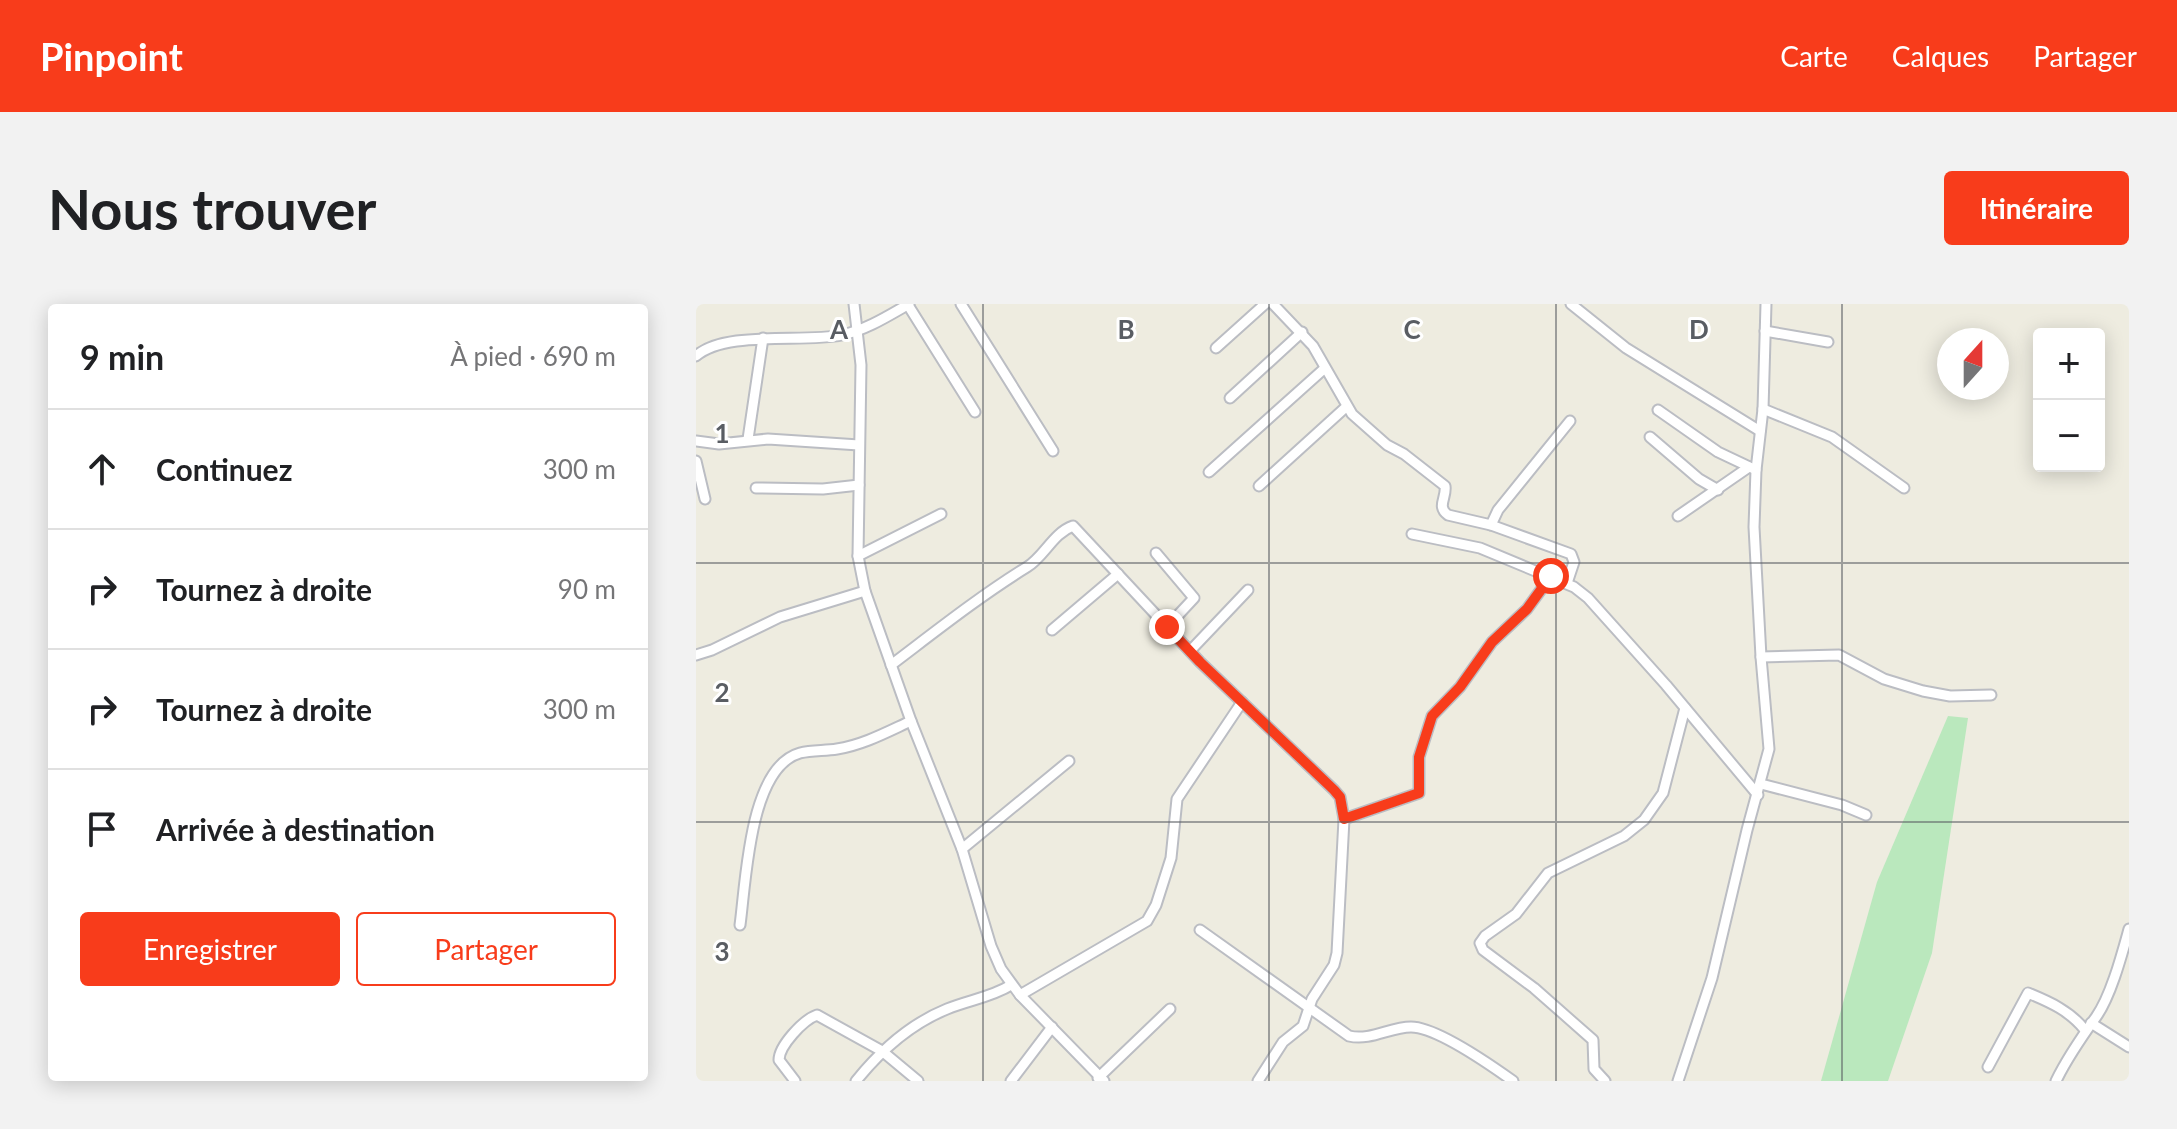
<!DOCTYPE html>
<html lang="fr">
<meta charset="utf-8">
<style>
:root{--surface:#fff;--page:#f2f2f2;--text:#202124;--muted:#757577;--line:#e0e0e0;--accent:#f83c1b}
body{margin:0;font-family:Lato,sans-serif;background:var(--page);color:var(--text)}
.controls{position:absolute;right:24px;top:24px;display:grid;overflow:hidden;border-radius:8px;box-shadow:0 4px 20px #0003}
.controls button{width:72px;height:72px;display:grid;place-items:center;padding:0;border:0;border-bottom:2px solid var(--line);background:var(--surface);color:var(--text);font:40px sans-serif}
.compass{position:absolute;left:1241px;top:24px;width:72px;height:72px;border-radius:50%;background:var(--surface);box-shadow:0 4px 20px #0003;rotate:21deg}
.stop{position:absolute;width:24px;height:24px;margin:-18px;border:6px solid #f83c1b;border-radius:50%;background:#fff}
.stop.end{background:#f83c1b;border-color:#fff;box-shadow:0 2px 8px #0008}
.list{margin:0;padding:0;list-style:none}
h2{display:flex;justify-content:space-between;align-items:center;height:104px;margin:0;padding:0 32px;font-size:34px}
h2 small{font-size:26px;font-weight:400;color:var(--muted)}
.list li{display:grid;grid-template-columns:52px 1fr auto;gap:24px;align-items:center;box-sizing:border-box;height:120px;padding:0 32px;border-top:2px solid var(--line)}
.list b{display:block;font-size:30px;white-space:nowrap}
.list em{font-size:26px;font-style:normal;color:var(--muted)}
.actions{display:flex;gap:16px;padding:24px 32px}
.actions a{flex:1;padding:18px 0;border:2px solid var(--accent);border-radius:8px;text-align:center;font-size:28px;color:var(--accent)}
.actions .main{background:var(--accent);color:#fff}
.icon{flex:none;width:44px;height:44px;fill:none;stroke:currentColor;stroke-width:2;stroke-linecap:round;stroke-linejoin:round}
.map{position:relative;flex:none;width:1433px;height:777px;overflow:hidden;border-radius:8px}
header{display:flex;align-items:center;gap:48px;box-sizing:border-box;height:112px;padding:0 40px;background:var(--accent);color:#fff}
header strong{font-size:38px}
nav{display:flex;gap:44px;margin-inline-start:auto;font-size:28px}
.intro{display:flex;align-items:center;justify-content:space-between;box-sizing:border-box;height:192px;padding:0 48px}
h1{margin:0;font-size:56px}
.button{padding:20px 36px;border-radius:8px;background:var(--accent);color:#fff;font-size:28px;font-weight:700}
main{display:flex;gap:48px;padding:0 48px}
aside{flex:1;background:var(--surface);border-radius:8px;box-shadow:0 4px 20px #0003}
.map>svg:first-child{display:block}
.green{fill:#bae8bd}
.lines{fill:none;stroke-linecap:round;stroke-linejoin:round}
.minor-casing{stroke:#bbbdc3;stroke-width:13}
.minor{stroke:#fff;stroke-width:9}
.route{stroke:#f83c1b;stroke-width:10}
.grid{fill:none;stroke:#595d63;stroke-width:2;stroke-opacity:0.55}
.grid-label{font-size:26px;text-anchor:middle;font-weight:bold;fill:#595d63;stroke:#fff;stroke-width:6;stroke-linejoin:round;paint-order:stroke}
</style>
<header>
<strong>Pinpoint</strong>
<nav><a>Carte</a><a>Calques</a><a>Partager</a></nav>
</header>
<div class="intro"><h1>Nous trouver</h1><a class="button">Itinéraire</a></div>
<main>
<aside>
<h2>9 min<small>À pied · 690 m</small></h2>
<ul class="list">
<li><svg class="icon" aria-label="ahead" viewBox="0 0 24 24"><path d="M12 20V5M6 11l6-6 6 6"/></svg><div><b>Continuez</b></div><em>300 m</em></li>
<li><svg class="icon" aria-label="right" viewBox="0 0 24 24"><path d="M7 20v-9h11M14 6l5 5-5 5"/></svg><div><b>Tournez à droite</b></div><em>90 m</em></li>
<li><svg class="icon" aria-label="right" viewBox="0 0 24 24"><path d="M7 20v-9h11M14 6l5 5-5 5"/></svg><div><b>Tournez à droite</b></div><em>300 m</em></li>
<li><svg class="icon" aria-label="arrive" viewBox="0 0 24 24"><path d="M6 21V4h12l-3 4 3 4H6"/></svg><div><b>Arrivée à destination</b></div></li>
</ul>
<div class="actions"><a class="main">Enregistrer</a><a>Partager</a></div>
</aside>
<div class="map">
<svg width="1433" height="777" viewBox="0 0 1433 777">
<rect width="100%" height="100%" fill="#eeece0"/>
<path class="green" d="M1252,412L1272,414L1236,649L1192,777H1125L1181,578Z"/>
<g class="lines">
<g class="minor-casing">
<g id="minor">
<path d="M158,0L165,61L162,252L169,287L215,417L266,545L295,642L305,665L324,691L408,777"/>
<path d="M265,0L357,147"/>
<path d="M577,0L617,42L656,110L691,141L708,150L749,182C751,194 740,202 752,211L795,221L875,250L878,258L871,279"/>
<path d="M875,0L930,44L1064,127"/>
<path d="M212,1L279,108"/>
<path d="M1069,27L1132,38"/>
<path d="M520,44L569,0"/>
<path d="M0,52C29,26 107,39 146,31C170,26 192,12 213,0"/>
<path d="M534,94L606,28"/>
<path d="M1067,105L1136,133L1208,184"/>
<path d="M962,106L1022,148L1060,166"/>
<path d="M954,133L1003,175L1022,186"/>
<path d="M52,135L67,34"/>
<path d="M0,137L23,140L72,135L163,141"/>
<path d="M0,157L9,195"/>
<path d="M513,168L629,64"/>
<path d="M563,182L650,103"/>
<path d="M60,184L127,185L163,181"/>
<path d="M982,212L1053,163"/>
<path d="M795,221L802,206L874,117"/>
<path d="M716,230L784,244L878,283L892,294L970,381L1062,491"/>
<path d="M460,249L498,294L471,323"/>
<path d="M162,252L245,210"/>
<path d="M356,326L422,270"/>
<path d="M494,347L552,286"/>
<path d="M0,351L16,346L84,313L169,287"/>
<path d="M1065,353L1143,351L1188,375L1227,387L1254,392L1295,391"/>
<path d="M195,361C240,327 284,292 331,263C348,253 357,229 377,222L504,358L638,486L644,493L648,515L641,649L638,661L616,695L607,722L587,738L562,777"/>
<path d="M1065,480L1146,501L1170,511"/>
<path d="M648,515L723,489V453L736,412L764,383L796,338L831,305L855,272"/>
<path d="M266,545L373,457"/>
<path d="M44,621C50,578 53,463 104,449C116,446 129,447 141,445C167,441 191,428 215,417"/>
<path d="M504,626L653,732C675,737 694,723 715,723C740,723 796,762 817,777"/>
<path d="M324,691L451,617L460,601L475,554L481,495L546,398"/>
<path d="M1395,719L1433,743"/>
<path d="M1292,763L1332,689C1354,698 1374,707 1389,726"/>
<path d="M402,774L474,705"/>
<path d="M99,777L83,756C83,742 107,716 121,711L186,747L222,777"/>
<path d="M160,777C185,746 214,720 251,705C273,696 296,693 315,681"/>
<path d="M315,777L356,723"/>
<path d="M909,777L898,765L897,736L838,684L787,646L784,639L789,632L820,610L852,569L928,532L948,516L967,489L989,404"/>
<path d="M982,777L1016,674L1051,526L1073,445L1065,353L1058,223L1060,166L1067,105L1070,0"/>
<path d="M1360,777C1371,754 1385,734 1400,713C1415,692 1426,650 1433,625"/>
</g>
</g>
<use href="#minor" class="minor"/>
</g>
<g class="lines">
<path class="route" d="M471,323L504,358L638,486L644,493L648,515L723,489V453L736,412L764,383L796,338L831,305L855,272"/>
</g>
<path class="grid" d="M287,0V777M573,0V777M860,0V777M1146,0V777M0,259H1433M0,518H1433"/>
<g class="grid-label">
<text x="143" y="35">A</text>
<text x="430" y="35">B</text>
<text x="716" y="35">C</text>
<text x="1003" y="35">D</text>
<text x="26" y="139">1</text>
<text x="26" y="398">2</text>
<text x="26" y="657">3</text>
</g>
</svg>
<div class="controls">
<button>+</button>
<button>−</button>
</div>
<svg class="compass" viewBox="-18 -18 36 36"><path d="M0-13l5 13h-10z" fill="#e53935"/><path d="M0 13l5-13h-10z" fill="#757577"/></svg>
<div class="stop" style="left:855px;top:272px"></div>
<div class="stop end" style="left:471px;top:323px"></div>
</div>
</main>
